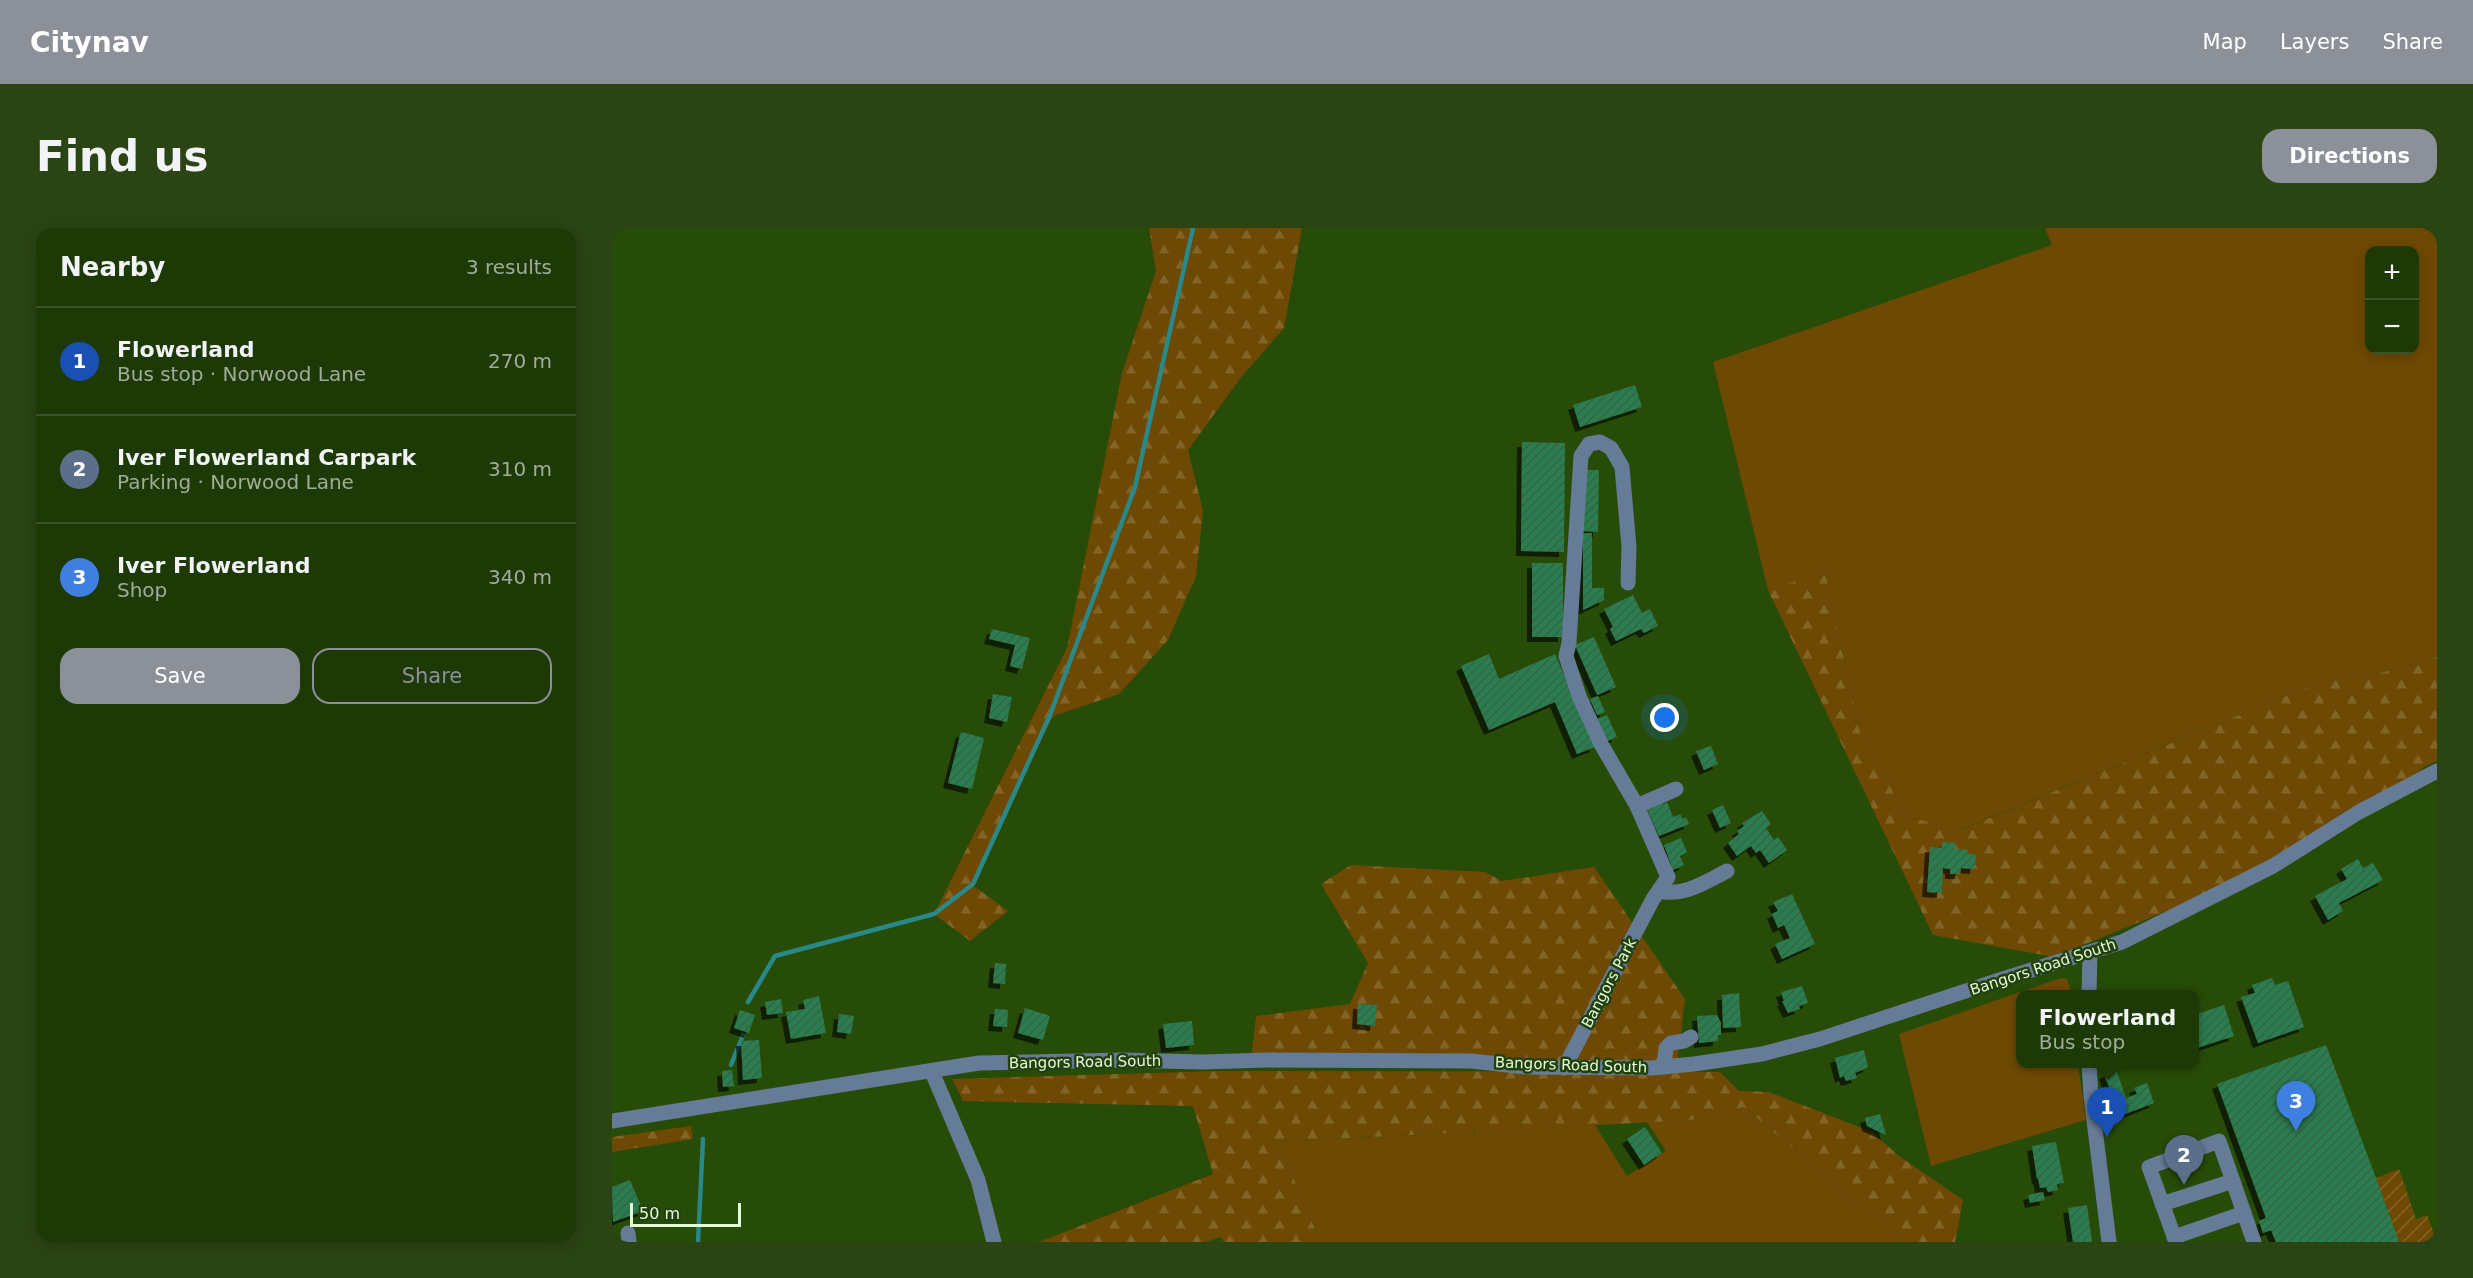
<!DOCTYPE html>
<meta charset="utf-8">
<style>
:root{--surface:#1d3906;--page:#2a4414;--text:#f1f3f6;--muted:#a0ac9b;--line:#3b5328;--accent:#8c9099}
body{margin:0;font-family:"DejaVu Sans",sans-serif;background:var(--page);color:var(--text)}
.controls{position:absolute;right:18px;top:18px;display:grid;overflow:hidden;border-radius:12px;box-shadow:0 3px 15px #0003}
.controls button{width:54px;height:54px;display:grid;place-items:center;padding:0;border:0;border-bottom:2px solid var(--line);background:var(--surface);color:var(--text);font:30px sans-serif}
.scale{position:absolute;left:18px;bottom:15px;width:111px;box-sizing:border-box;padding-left:6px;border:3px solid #e3fad8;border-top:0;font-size:16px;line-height:21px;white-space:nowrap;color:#e3fad8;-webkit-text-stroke:4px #23400f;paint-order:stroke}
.you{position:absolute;left:1053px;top:490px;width:21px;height:21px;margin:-15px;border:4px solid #fff;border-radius:50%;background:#1a73e8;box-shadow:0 0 0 9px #1a73e833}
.badge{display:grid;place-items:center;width:39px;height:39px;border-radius:50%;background:var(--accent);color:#fff;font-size:20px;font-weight:700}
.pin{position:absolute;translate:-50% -50px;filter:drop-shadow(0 2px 3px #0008)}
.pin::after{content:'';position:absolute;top:32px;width:21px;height:18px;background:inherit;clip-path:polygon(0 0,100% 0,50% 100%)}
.popup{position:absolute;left:1404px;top:762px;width:183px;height:78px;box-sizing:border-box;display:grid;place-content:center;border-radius:12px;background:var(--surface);filter:drop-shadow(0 2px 4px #0005);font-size:20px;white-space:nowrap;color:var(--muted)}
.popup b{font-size:22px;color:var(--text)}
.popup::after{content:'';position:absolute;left:50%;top:100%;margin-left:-12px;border:12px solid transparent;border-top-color:var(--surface)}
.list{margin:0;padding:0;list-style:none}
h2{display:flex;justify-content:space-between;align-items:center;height:78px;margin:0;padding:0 24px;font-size:26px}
h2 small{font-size:20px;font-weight:400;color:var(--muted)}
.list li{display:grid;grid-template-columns:39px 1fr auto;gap:18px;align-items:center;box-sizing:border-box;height:108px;padding:0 24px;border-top:2px solid var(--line)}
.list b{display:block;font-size:22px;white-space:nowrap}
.list p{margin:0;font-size:20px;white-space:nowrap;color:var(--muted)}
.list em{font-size:20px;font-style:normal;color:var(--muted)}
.actions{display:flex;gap:12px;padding:18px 24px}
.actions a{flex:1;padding:14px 0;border:2px solid var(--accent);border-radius:18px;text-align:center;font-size:21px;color:var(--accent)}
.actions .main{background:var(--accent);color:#fff}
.map{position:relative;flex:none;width:1825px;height:1014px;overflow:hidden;border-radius:18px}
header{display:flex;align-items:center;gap:36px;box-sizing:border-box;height:84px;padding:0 30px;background:var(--accent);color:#fff}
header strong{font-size:28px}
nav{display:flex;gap:33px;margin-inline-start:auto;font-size:21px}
.intro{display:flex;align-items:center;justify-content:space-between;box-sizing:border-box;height:144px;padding:0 36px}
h1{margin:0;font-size:42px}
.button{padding:15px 27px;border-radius:18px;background:var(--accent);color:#fff;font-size:21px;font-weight:700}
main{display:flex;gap:36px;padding:0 36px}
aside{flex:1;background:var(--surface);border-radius:18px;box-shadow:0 3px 15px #0003}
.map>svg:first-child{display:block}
.green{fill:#6e4903;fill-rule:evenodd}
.forest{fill:url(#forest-firs)}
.garden{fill:url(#garden-furrows)}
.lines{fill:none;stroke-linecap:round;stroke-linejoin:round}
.stream{stroke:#298888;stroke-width:4.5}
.building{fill:url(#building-hatch);filter:url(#shadow)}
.minor{stroke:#667b96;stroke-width:15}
.labels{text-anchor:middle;stroke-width:5;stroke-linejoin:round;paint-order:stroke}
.street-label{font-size:15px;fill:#e3fad8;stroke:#23400f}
</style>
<header>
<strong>Citynav</strong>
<nav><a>Map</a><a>Layers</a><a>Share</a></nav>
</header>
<div class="intro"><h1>Find us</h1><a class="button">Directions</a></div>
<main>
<aside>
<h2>Nearby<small>3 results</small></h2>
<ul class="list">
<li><span class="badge" style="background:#1a4fb4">1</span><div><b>Flowerland</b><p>Bus stop · Norwood Lane</p></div><em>270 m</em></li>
<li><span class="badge" style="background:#5c6f8a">2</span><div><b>Iver Flowerland Carpark</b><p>Parking · Norwood Lane</p></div><em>310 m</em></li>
<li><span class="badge" style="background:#3f7fe0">3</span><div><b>Iver Flowerland</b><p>Shop</p></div><em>340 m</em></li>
</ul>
<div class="actions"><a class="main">Save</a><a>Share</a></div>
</aside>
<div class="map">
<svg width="1825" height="1014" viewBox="0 0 1825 1014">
<defs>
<pattern id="forest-firs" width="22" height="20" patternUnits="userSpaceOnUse" patternTransform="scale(1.5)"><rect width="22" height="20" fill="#6e4903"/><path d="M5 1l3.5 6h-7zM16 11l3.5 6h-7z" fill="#836427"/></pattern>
<pattern id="garden-furrows" width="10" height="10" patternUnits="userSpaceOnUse" patternTransform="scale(1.5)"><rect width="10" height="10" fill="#6e4903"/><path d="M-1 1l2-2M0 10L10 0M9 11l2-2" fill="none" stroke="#836427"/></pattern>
<pattern id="building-hatch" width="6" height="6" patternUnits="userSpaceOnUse" patternTransform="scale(1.5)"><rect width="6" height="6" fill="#2c7d4f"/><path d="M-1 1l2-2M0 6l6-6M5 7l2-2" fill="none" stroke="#396247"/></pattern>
<filter id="shadow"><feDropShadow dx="-5" dy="5" stdDeviation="0" flood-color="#0009"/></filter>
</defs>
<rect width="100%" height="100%" fill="#274c08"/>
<g class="green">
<path d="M1433,0H1825V429L1768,445L1703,456L1350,601L1295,589L1248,504L1213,345L1156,362L1101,134L1440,17ZM1758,22H1802V122H1758Z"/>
<path d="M1449,750L1455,751L1460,766H1408V836H1466L1474,892L1319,938L1287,806Z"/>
<path d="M1132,879L1292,1014H708L667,914L983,897L1015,948L1054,923L1035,894L1079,892Z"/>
</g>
<g class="forest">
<path d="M537,0H690L672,100L630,148L576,222L591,283L584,348L556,412L507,466L441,488L359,656L396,683L358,713L322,686L455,420L510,145L544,43Z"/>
<path d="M1213,344L1248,504L1295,589L1351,601L1703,456L1768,445L1825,429V533L1812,539L1788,562L1628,653L1442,729L1321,707L1156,362Z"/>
<path d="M739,637L873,644L890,653L982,639L1073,771L1065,837L639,832L644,788L738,776L756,735L709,656Z"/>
<path d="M608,843L1108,844L1127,863L1157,864L1260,904L1287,928L1351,972L1343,1014H1292L1132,879L1079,892L667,914L708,1014H612L609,1009L594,1014H427L601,946L581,878L351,873L340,851Z"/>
<path d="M79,898L81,911L0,924V909Z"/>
</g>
<path class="garden" d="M1787,941L1804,991L1815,987L1825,1014H1787L1764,950Z"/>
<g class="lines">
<g class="stream">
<path d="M136,774L163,728L322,686L361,656L438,487L523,259L581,0"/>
<path d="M119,837L131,807"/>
<path d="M86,1014L91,911"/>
</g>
</g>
<g class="building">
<path d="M1023,157L1030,179L968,199L961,177Z"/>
<path d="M910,214L953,215L952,324L909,323Z"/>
<path d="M971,242H987L986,304L971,303Z"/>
<path d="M971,305H980V360H992V372L971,382Z"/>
<rect x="920" y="335" width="31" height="74"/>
<path d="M1021,367L1030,385L1038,381L1046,398L1032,405L1029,401L1004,413L998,401L1001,399L992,381Z"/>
<path d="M380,401L418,410L410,441L398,438L403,417L377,411Z"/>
<path d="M982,409L1004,459L985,467L963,417Z"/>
<path d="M877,426L887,451L943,426L983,519L965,526L943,474L877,502L849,438Z"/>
<path d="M381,466L400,469L395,494L377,490Z"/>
<path d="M986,468L993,484L985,487L978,471Z"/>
<path d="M995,487L1005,509L993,514L983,492Z"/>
<path d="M349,504L372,510L360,561L336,555Z"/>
<path d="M1099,518L1106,536L1092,542L1084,523Z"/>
<path d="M1049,571L1051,576L1055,574L1061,589L1069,586L1070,591L1074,589L1077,596L1047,608L1033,577Z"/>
<path d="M1111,577L1119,595L1108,600L1100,582Z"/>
<path d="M1150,583L1159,596L1154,600L1162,612L1166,609L1175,622L1157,635L1148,622L1144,625L1139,618L1125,628L1116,615L1127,606L1125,603L1132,598L1130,595Z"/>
<path d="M1069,610L1075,624L1068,628L1072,637L1061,642L1052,617Z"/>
<path d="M1330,614L1343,615V621L1356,622L1355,626H1364L1363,641L1349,640L1348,646H1338V641L1331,640L1330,665L1315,664L1318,619L1330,620Z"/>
<path d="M1746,631L1751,640L1761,635L1771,652L1727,675L1731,683L1716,692L1703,668L1735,651L1729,641Z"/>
<path d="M1180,666L1203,716L1170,731L1163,716L1178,710L1172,697L1166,700L1160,686L1166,683L1161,674Z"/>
<path d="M383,735L394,736L393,756L381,755Z"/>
<path d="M1660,750L1663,757L1676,753L1692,799L1646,815L1629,769L1643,765L1640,757Z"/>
<path d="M1190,758L1196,775L1187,778L1188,781L1176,785L1170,773H1172L1169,764Z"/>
<path d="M1127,765L1129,799L1111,800L1110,767Z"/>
<path d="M207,768L214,805L179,811L174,784L193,781L191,772Z"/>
<path d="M169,771L171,785L155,787L153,774Z"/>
<path d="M746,776L765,777L763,798L745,796Z"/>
<path d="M1612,777L1622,808L1582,821V787Z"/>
<path d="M413,780L438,788L431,812L406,805Z"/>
<path d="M383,781L396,782L395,799L381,798Z"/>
<path d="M128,782L143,787L137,805L122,800Z"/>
<path d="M227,786L242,788L239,806L225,804Z"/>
<path d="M1105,787L1109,795V807H1106V813L1087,815L1085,788Z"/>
<path d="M580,793L582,817L554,820L551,796Z"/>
<path d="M147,812L150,850L131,852L129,813Z"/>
<path d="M1714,817L1764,950L1787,1014H1664L1659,1002L1651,1005L1647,993L1654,990L1605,856Z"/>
<path d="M1252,822L1256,839L1243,845L1245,850L1234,853L1232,848L1228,850L1223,830Z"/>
<path d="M1504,841L1514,870L1525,866L1522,860L1535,855L1542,875L1508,888L1492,846Z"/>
<path d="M120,842L122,858L111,859L110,843Z"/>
<path d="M1268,886L1274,907L1255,898L1253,890Z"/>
<path d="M1033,899L1050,925L1032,937L1015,911Z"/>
<path d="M1444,914L1452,955L1445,956L1446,962L1436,964L1434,959L1428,960L1426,950L1425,951L1420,918Z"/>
<path d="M18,952L31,983L1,994L0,959Z"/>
<path d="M1431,964L1433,972L1418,975L1416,967Z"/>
<path d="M1475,977L1480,1014H1461L1456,980Z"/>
</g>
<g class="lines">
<g class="minor">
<path d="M1025,578L1064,561"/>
<path d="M1047,663C1072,669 1093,654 1115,643"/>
<path d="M1477,766L1478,725"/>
<path d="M1477,836L1479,868L1497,1014"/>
<path d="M1052,839L1054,820L1059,815L1072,813L1079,809"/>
<path d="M952,840L1041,671L1056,649L1025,578L989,516L967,468L954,428L957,415L969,228L977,216L988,214L999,220L1010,239L1017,319L1016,355"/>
<path d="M320,844L366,952L382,1014"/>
<path d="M0,893L367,835L510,832L590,834L655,832L859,833L915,839L1040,840L1082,836L1150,826L1208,811L1387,752L1510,714L1661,638L1747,584L1825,543"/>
<path d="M1550,976L1621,953"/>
<path d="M16,1005L17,1014"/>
<path d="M1562,1009L1632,985"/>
<path d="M1564,1014L1537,939L1607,913L1642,1014"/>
</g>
</g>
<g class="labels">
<g class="street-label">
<text transform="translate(1431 739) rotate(-18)" y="5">Bangors Road South</text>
<text transform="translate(997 755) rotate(-62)" y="5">Bangors Park</text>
<text transform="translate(473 834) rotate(-1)" y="5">Bangors Road South</text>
<text transform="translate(959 837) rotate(2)" y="5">Bangors Road South</text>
</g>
</g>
</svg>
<div class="controls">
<button>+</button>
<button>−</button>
</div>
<div class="scale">50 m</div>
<div class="you"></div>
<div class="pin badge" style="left:1495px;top:909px;background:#1a4fb4">1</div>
<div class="popup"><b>Flowerland</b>Bus stop</div>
<div class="pin badge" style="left:1572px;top:957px;background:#5c6f8a">2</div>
<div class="pin badge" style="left:1684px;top:903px;background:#3f7fe0">3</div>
</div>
</main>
